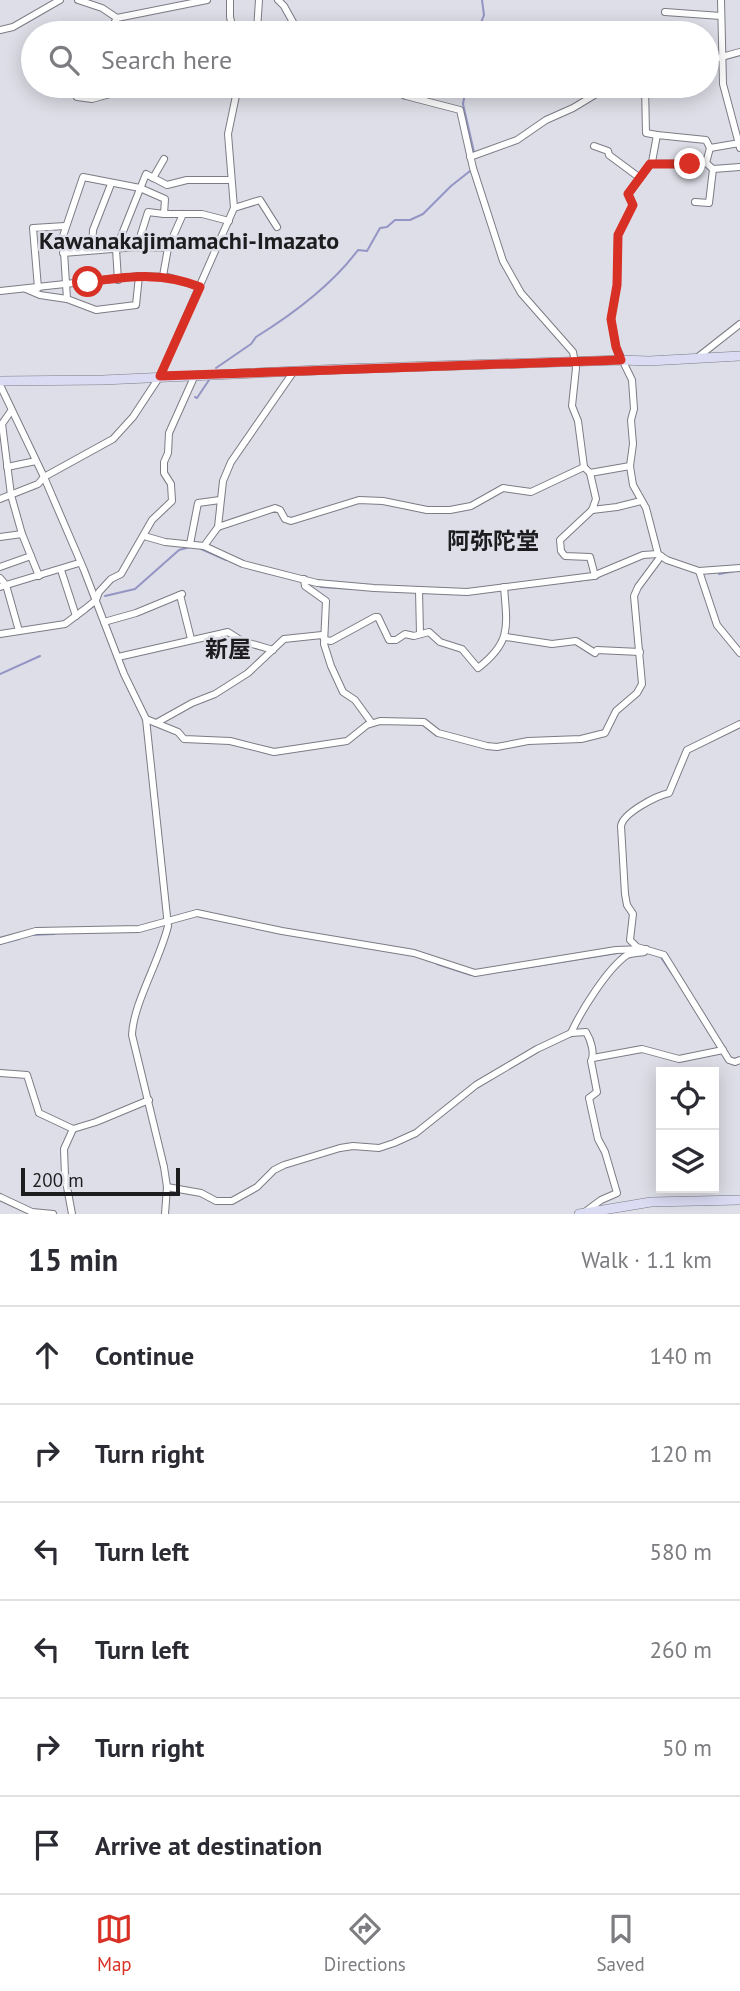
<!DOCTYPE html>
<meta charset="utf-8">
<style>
:root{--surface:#fff;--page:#f7f7f7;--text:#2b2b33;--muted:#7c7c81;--line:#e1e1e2;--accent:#d93025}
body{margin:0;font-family:"PT Sans","Noto Sans JP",sans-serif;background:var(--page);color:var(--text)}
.controls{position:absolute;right:21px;bottom:21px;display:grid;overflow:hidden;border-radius:0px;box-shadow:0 4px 18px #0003}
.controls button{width:63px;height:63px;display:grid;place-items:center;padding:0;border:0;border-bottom:2px solid var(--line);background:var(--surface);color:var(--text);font:35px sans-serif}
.scale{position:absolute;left:21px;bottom:18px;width:159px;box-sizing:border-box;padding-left:7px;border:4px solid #1d1d20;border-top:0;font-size:19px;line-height:24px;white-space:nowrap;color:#1d1d20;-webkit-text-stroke:5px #dddee7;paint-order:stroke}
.stop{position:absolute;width:21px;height:21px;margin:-16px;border:5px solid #d93025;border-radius:50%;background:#fff}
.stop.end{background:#d93025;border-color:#fff;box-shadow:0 2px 7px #0008}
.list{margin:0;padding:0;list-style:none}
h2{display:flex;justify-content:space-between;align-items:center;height:91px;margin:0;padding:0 28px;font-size:30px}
h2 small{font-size:23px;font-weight:400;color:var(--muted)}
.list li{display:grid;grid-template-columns:46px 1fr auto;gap:21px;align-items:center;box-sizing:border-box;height:98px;padding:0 28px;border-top:2px solid var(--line)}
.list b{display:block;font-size:26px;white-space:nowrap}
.list em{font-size:23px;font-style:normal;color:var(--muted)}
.icon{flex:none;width:38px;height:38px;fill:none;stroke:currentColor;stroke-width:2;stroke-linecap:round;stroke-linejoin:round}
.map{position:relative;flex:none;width:740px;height:1214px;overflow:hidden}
.search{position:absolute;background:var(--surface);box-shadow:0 4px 18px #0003;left:21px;right:21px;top:21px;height:77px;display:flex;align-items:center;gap:18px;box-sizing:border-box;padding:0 24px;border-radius:38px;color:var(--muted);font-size:26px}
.sheet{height:679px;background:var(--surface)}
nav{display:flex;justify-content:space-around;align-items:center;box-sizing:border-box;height:98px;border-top:2px solid var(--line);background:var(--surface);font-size:19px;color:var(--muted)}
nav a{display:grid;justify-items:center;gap:4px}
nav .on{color:var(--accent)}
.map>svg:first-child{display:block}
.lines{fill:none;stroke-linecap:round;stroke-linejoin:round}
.stream{stroke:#9495c4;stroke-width:2}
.street-casing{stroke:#7b7c84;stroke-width:8}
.secondary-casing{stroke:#7b7c84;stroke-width:10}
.street{stroke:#fff;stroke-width:6}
.secondary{stroke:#dbdbf4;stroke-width:9}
.route{stroke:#d93025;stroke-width:9}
.labels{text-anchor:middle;stroke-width:5;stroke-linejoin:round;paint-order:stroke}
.neighbourhood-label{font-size:23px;font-weight:bold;fill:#1d1d20;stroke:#dddee7}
.quarter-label{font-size:24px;font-weight:bold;fill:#1d1d20;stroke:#dddee7}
</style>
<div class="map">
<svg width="740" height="1214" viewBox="0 0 740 1214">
<rect width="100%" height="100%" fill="#dddee7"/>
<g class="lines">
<g class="stream">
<path d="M477,33L484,15L482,0"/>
<path d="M464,86L465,93L463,104L474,152"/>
<path d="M216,368L251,344L256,337C293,314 332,285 358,250L367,251L380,228L387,227L395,220H410L423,214L451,186L470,171"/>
<path d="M195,397L197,398L209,380"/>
<path d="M199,548L226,560"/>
<path d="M719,574L735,571"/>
<path d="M559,583L592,579"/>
<path d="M321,587L354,589"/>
<path d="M105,596L135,589L179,550L190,547"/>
<path d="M72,622L94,606"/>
<path d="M0,674L40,656"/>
<path d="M31,935L54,934"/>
<path d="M0,944L19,939"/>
<path d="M660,956L673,975"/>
<path d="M437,964L471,975"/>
<path d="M505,971L617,953"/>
</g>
<g class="street-casing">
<g id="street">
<path d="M78,0L102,8L117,18"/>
<path d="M230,0V17L233,30H257V33"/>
<path d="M278,0L284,6L299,33"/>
<path d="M721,0L723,84L740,148"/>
<path d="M665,12L721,16"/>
<path d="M0,30L13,27L60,0"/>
<path d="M257,30L259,0"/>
<path d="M109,33L117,18L207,0"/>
<path d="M220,33L233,30"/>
<path d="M707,61L740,52"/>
<path d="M81,86L77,97L92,99L139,86"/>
<path d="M384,86L406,96L460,110L473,168L503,261L521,293L573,352L576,368L572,406L578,421L584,467L590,473L630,466"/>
<path d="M645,86L646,133L657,135L652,162L628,194L633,205L618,235L617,285L611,319L616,347L632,380L634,409L631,420L633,444L630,466L633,485L646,508L658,554"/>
<path d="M657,135L706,140L710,148L706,163"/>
<path d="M594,146L608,151L609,155L640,178"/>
<path d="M710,148L740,143"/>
<path d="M470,157L517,140L546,120L573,108L606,88L614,86"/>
<path d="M651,164L706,163L713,169L740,167"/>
<path d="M153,178L164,159"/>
<path d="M695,202L709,203L713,169"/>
<path d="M234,208L260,200L277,227"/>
<path d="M137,247L148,212L164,214"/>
<path d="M92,250L93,230L111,184"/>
<path d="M63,253L137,247L168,248L183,214"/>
<path d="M163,276L168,248"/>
<path d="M118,280L116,249L146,174L167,185L187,180H231"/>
<path d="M38,288L33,228L65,226"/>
<path d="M26,289L40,295L67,299L96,310L136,305L139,276"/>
<path d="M0,291L139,276L168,277L200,287"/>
<path d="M67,299L63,236L83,177L140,188L165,199L164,214H202L229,221"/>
<path d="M698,357L740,324"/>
<path d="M0,385L44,477L84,570L124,674L146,719L168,926C160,960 133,1004 132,1035L164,1167L167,1187L165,1214"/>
<path d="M11,411L2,424L11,495L22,534L39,576"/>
<path d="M7,467L36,461"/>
<path d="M590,473L596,499L592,510L617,507L641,501"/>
<path d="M0,499L38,484L44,477L113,439L133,417L160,376L234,208L228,134L238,86"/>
<path d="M592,510L560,540L561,551L565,556L590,557L595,576"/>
<path d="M218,527L275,508L280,510L285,519L291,521L359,500L383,501L427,510H450L471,506L503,488L531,492L584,467"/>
<path d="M144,536L165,542L204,546L243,564L317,583L374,588L467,592L593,576L643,555L658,554L667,560L699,571L740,568"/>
<path d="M0,537L22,534"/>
<path d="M190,544L198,503L220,500"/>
<path d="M204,546L218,527L223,481L231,462L294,371"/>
<path d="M0,567L31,556"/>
<path d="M61,570L76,616"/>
<path d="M699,571L717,625L740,653"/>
<path d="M0,578L6,585L19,631"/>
<path d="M304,579L305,586L326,601L324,644L331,666L343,692L355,700L371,722"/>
<path d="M0,587L79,563"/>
<path d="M419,590L420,634"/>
<path d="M180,595L191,639"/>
<path d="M104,622L136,613L182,594"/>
<path d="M0,634L65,624L85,609L96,600L99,592L111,579L121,574L152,520L172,501L171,484L164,473V462L168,453L169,433L195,375"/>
<path d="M506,637L552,644L576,641L595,653L597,650L640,652"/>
<path d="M118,657L228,632L242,641L273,650"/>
<path d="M146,719L178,732L184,739L230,741L274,752L347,741L367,725L380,721L424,722L438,733L487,746L497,747L528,741L581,739L605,733L616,711L637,693L642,684L634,596L638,587L661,556"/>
<path d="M158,722L192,703L215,694L248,673L284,639L322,635L325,640L331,641L375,617H378L389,640H396L405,634L414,636L429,632L440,642L462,649L478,668C512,642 507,626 504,587"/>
<path d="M740,724L687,750L669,793C656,796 623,813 621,826L625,894L627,905L633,914L630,940L637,947L664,955L729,1060L735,1062L740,1060"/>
<path d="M0,941L36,931L139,929L197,913L282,931L414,953L475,973L616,950L646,949"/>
<path d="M571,1033C581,1011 607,969 627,955C632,953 639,953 644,952"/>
<path d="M593,1058L642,1049L679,1059L723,1050"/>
<path d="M0,1073L27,1075L39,1113L73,1129L64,1149L65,1176L72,1214"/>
<path d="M73,1129L96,1122L149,1100"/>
<path d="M167,1187L201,1193L216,1201H232L257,1187L274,1170L284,1165L340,1148L353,1146L379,1148L394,1143L416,1133L476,1085L537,1049L571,1033L586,1032C591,1040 595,1054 591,1061L597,1092L589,1098L598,1139L605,1152L617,1193L601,1200L585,1212"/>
<path d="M0,1197L32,1212L53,1214"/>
</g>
</g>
<g class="secondary-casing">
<g id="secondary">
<path d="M0,381L103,380L341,369L621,360L649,361L740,356"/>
<path d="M579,1214L651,1202L740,1200"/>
</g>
</g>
<use href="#street" class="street"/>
<use href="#secondary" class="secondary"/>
</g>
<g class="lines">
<path class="route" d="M88,282C127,277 162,271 200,287L160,376L621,360L616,347L611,319L617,285L618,235L633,205L628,194L650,164H690"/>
</g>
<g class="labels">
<g class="neighbourhood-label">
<text x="493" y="549">阿弥陀堂</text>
<text x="228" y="657">新屋</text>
</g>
<g class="quarter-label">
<text x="189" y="249">Kawanakajimamachi-Imazato</text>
</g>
</g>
</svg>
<div class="controls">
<button><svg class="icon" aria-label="locate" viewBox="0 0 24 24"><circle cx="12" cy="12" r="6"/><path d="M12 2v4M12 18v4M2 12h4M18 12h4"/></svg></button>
<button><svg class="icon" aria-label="layers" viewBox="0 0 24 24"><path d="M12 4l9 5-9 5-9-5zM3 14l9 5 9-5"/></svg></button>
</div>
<div class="scale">200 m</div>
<div class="stop" style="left:88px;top:282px"></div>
<div class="stop end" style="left:690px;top:164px"></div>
<div class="search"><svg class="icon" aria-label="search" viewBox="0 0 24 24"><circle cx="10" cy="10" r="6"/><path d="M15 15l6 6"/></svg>Search here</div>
</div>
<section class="sheet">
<h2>15 min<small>Walk · 1.1 km</small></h2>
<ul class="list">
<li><svg class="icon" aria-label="ahead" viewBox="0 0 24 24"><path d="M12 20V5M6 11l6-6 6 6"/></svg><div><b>Continue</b></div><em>140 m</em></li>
<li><svg class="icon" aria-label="right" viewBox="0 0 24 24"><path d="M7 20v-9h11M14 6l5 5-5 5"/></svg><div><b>Turn right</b></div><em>120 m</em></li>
<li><svg class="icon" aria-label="left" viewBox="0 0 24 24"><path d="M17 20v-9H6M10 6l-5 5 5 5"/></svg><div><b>Turn left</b></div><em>580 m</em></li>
<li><svg class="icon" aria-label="left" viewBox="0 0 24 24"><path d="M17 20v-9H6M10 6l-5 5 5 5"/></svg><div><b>Turn left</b></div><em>260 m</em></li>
<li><svg class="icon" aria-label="right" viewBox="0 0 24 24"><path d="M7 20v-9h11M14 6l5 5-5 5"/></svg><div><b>Turn right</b></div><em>50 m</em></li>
<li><svg class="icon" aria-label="arrive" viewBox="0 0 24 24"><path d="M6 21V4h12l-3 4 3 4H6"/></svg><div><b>Arrive at destination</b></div></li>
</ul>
</section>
<nav>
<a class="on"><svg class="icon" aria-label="map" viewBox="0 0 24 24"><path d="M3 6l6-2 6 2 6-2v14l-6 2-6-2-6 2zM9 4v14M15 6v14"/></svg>Map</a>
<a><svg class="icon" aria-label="directions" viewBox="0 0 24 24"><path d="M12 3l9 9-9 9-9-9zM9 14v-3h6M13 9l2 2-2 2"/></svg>Directions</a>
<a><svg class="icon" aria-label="saved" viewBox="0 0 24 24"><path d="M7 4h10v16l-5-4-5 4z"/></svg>Saved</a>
</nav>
